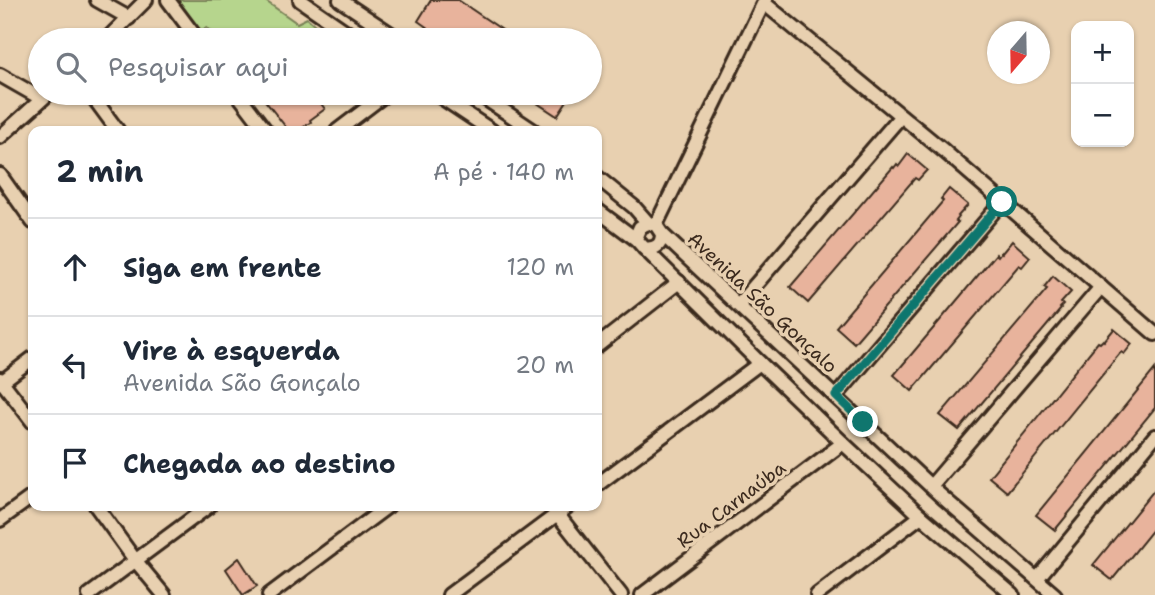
<!DOCTYPE html>
<html lang="pt">
<meta charset="utf-8">
<style>
:root{--surface:#fff;--page:#f6f6f7;--text:#1f2937;--muted:#747a83;--line:#e0e1e3}
body{margin:0;font-family:"Shantell Sans",sans-serif;background:var(--page);color:var(--text)}
.controls{position:absolute;right:21px;top:21px;display:grid;overflow:hidden;border-radius:14px;box-shadow:0 2px 5px #0004}
.controls button{width:63px;height:63px;display:grid;place-items:center;padding:0;border:0;border-bottom:2px solid var(--line);background:var(--surface);color:var(--text);font:35px sans-serif}
.compass{position:absolute;left:987px;top:21px;width:63px;height:63px;border-radius:50%;background:var(--surface);box-shadow:0 2px 5px #0004;rotate:200deg}
.stop{position:absolute;width:21px;height:21px;margin:-16px;border:5px solid #0f766e;border-radius:50%;background:#fff}
.stop.end{background:#0f766e;border-color:#fff;box-shadow:0 2px 7px #0008}
.list{margin:0;padding:0;list-style:none}
h2{display:flex;justify-content:space-between;align-items:center;height:91px;margin:0;padding:0 28px;font-size:30px}
h2 small{font-size:23px;font-weight:400;color:var(--muted)}
.list li{display:grid;grid-template-columns:46px 1fr auto;gap:21px;align-items:center;box-sizing:border-box;height:98px;padding:0 28px;border-top:2px solid var(--line)}
.list b{display:block;font-size:26px;white-space:nowrap}
.list p{margin:0;font-size:23px;white-space:nowrap;color:var(--muted)}
.list em{font-size:23px;font-style:normal;color:var(--muted)}
.icon{flex:none;width:38px;height:38px;fill:none;stroke:currentColor;stroke-width:2;stroke-linecap:round;stroke-linejoin:round}
.map{position:relative;flex:none;width:1155px;height:595px;overflow:hidden}
.search{position:absolute;background:var(--surface);box-shadow:0 2px 5px #0004;left:28px;top:28px;width:574px;height:77px;display:flex;align-items:center;gap:18px;box-sizing:border-box;padding:0 24px;border-radius:38px;color:var(--muted);font-size:26px}
.panel{position:absolute;background:var(--surface);box-shadow:0 2px 5px #0004;left:28px;top:126px;width:574px;height:385px;border-radius:14px}
.map>svg:first-child{display:block}
.green{fill:#b6d58d;stroke:#788056;stroke-width:2}
.building{fill:#e8b39c;stroke:#3b2a1e;stroke-width:2}
.lines{fill:none;stroke-linecap:round;stroke-linejoin:round}
.street-casing{stroke:#3b2a1e;stroke-width:18}
.street{stroke:#e8d0b0;stroke-width:12}
.route{stroke:#0f766e;stroke-width:9}
.labels{text-anchor:middle;stroke-width:7;stroke-linejoin:round;paint-order:stroke}
.street-label{font-size:19px;fill:#3b2a1e;stroke:#e8d0b0}
</style>
<div class="map">
<svg width="1155" height="595" viewBox="0 0 1155 595">
<rect width="100%" height="100%" fill="#e8d0b0"/>
<filter id="ink" filterUnits="userSpaceOnUse"><feTurbulence type="fractalNoise" baseFrequency=".0143" numOctaves="2"/><feDisplacementMap in="SourceGraphic" scale="14" xChannelSelector="R" yChannelSelector="G"/><feConvolveMatrix kernelMatrix="1 2 1 2 8 2 1 2 1" color-interpolation-filters="sRGB"/></filter>
<g filter="url(#ink)">
<path class="green" d="M179,0H264L297,23L307,18L315,25L297,40H218L207,28L199,31L183,10Z"/>
<g class="building">
<path d="M431,0H458L517,40H445L418,21Z"/>
<path d="M259,93H313L325,109L310,120L311,122L298,131H289Z"/>
<path d="M522,93H572L557,116Z"/>
<path d="M908,154L927,170L918,180L915,178L808,303L790,287L893,167L894,168L897,164L899,166Z"/>
<path d="M949,189L968,205L958,216L959,217L956,221L958,222L854,343L836,327L943,201L941,199Z"/>
<path d="M1012,241L1030,257L1022,267L1019,265L912,391L894,375L996,254L998,256L1001,252L1002,253Z"/>
<path d="M1053,276L1071,292L1061,303L1063,305L1060,308L1061,309L959,430L940,415L1047,289L1044,287Z"/>
<path d="M1114,329L1132,344L1124,354L1121,352L1007,492L989,477L1098,342L1100,343L1103,340L1104,341Z"/>
<path d="M1155,369V408L1055,530L1036,515Z"/>
<path d="M1155,489V527L1112,580L1093,565Z"/>
<path d="M239,558L257,586L243,595L226,569Z"/>
</g>
<g class="lines">
<g class="street-casing">
<g id="street">
<path d="M97,0L129,18"/>
<path d="M168,0L198,40"/>
<path d="M300,0L358,40"/>
<path d="M340,0L400,40"/>
<path d="M764,3L944,151L1155,334"/>
<path d="M106,40L146,0"/>
<path d="M0,75L42,99"/>
<path d="M90,93L118,131"/>
<path d="M237,93L266,131"/>
<path d="M435,93L492,131"/>
<path d="M477,93L534,131"/>
<path d="M337,131L387,93"/>
<path d="M0,137L49,93"/>
<path d="M0,175L33,222"/>
<path d="M597,177L634,207L648,223"/>
<path d="M597,210L637,240L644,248C655,250 662,245 662,234"/>
<path d="M656,225L765,0"/>
<path d="M637,240L636,236L640,227L648,223L656,225L662,234L940,495L1055,595"/>
<path d="M644,248L760,363L843,443L921,516L1013,595"/>
<path d="M738,305L901,116"/>
<path d="M597,346L679,282"/>
<path d="M0,379L33,422"/>
<path d="M0,383L33,358"/>
<path d="M836,396L1002,202"/>
<path d="M597,485L760,363"/>
<path d="M931,486L1101,287"/>
<path d="M96,506L135,560L164,595"/>
<path d="M551,506L621,595"/>
<path d="M0,520L33,496"/>
<path d="M1037,579L1155,436"/>
<path d="M89,595L209,506"/>
<path d="M269,595L388,506"/>
<path d="M449,595L568,506"/>
<path d="M642,595L843,443"/>
<path d="M817,595L921,516"/>
</g>
</g>
<use href="#street" class="street"/>
</g>
</g>
<g class="lines" filter="url(#ink)">
<path class="route" d="M863,422L836,396L1002,202"/>
</g>
<g class="labels">
<g class="street-label">
<text transform="translate(763 302) rotate(43)" y="7">Avenida São Gonçalo</text>
<text transform="translate(731 504) rotate(-37)" y="7">Rua Carnaúba</text>
</g>
</g>
</svg>
<div class="controls">
<button>+</button>
<button>−</button>
</div>
<svg class="compass" viewBox="-18 -18 36 36"><path d="M0-13l5 13h-10z" fill="#e53935"/><path d="M0 13l5-13h-10z" fill="#747a83"/></svg>
<div class="stop" style="left:1002px;top:202px"></div>
<div class="stop end" style="left:863px;top:422px"></div>
<div class="search"><svg class="icon" aria-label="search" viewBox="0 0 24 24"><circle cx="10" cy="10" r="6"/><path d="M15 15l6 6"/></svg>Pesquisar aqui</div>
<section class="panel">
<h2>2 min<small>A pé · 140 m</small></h2>
<ul class="list">
<li><svg class="icon" aria-label="ahead" viewBox="0 0 24 24"><path d="M12 20V5M6 11l6-6 6 6"/></svg><div><b>Siga em frente</b></div><em>120 m</em></li>
<li><svg class="icon" aria-label="left" viewBox="0 0 24 24"><path d="M17 20v-9H6M10 6l-5 5 5 5"/></svg><div><b>Vire à esquerda</b><p>Avenida São Gonçalo</p></div><em>20 m</em></li>
<li><svg class="icon" aria-label="arrive" viewBox="0 0 24 24"><path d="M6 21V4h12l-3 4 3 4H6"/></svg><div><b>Chegada ao destino</b></div></li>
</ul>
</section>
</div>
